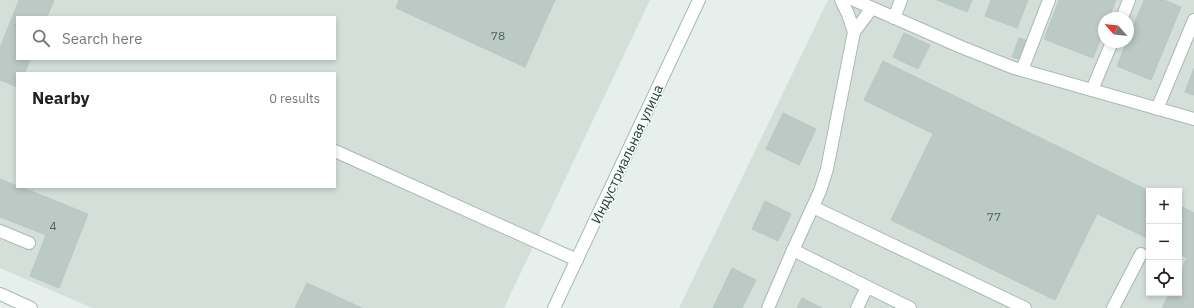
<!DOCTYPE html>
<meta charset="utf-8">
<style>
:root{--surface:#fff;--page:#f2f2f2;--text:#222;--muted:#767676;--line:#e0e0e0}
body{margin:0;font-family:"IBM Plex Sans",sans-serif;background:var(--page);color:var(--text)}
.controls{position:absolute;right:12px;bottom:12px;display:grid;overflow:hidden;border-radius:0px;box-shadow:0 2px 6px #0003}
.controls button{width:36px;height:36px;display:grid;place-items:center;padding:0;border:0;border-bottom:1px solid var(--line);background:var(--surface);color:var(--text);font:20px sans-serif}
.compass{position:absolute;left:1098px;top:12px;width:36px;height:36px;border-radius:50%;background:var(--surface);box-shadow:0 2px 6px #0003;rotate:297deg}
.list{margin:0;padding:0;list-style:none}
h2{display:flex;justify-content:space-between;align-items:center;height:52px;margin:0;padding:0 16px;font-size:17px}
h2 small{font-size:13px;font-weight:400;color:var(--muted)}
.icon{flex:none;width:22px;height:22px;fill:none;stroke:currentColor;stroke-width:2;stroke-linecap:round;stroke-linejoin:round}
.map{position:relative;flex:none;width:1194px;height:308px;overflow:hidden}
.search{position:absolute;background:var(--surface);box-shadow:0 2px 6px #0003;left:16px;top:16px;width:320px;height:44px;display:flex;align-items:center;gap:10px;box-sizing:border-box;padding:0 14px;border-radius:0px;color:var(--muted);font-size:15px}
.panel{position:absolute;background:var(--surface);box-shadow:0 2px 6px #0003;left:16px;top:72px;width:320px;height:116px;border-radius:0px}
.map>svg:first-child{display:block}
.built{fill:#d4dfda;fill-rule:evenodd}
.building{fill:#bbcac4;stroke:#b8c9c2}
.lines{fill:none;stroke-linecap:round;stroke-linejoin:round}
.minor-casing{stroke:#a8b8b2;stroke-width:14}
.minor{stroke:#fff;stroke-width:12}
.labels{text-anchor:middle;stroke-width:3;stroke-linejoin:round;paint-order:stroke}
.number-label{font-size:12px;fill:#4a645c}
.street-label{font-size:14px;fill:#24423a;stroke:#f7fbf9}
</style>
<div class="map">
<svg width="1194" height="308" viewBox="0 0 1194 308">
<rect width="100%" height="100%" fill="#e6efeb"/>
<g class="built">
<path d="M0,0H650L504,308H92L0,268ZM17,17H335V59H17ZM17,73H335V187H17Z"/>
<path d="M828,0H1194V308H679ZM1104,18H1128V42H1104ZM1149,191H1179V293H1149Z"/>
</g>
<g class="building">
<path d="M19,0H54L47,17H17V59H30L25,73H17V87L0,80V48Z"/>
<path d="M399,0H555L525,67L396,8Z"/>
<path d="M937,0H972L967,12Z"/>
<path d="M991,0H1028L1017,28L985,16Z"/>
<path d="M1059,0H1116L1109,18H1104V30L1093,58L1044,39Z"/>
<path d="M1144,0H1164L1181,7L1151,80L1117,66Z"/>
<path d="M904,33L930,45L918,69L893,57Z"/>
<path d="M1019,38L1026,40L1019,59L1012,57Z"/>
<path d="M883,61L1149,191V239L864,100Z"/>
<path d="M1194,68V95L1185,92Z"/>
<path d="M783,113L816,129L799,165L766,149Z"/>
<path d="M933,134L1097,214L1055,300L891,220Z"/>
<path d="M0,179L17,186V187H21L88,214L59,288L30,276L46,235L0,217Z"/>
<path d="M765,201L791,214L778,241L752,229Z"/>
<path d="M1179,205L1194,213V308H1162L1170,293H1179V274L1187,258L1179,254Z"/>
<path d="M732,268L756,280L742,308H713Z"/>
<path d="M307,283L362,308H295Z"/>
<path d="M802,298L822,308H797Z"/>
</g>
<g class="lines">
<g class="minor-casing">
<g id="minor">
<path d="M854,0L961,47L1014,68L1194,119"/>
<path d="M894,18L901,0"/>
<path d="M1122,18L1129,0"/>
<path d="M854,32L872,8"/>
<path d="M1022,70L1049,0"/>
<path d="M1092,90L1112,42"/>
<path d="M1157,109L1194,20"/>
<path d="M335,151L577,260"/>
<path d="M813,207L1025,308"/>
<path d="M0,231L29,243"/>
<path d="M793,250L910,308"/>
<path d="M0,294L31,308"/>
<path d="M554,308L699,0"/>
<path d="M768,308L793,250L820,191L827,169L854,32L848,14L841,0"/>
<path d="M857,308L867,287"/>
<path d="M1113,308L1141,254"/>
</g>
</g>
<use href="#minor" class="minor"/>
</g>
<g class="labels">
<g class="number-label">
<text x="498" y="40">78</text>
<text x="994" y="221">77</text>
<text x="53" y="230">4</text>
</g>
<g class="street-label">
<text transform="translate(627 154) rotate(-65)" y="5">Индустриальная улица</text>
</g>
</g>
</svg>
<div class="controls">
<button>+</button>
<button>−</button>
<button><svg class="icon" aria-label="locate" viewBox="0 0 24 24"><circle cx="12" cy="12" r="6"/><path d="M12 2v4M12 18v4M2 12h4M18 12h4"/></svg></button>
</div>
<svg class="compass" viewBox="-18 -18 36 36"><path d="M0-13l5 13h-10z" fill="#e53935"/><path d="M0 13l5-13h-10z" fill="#767676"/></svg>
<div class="search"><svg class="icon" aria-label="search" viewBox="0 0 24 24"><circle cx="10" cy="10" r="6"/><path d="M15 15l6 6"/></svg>Search here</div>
<section class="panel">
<h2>Nearby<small>0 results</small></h2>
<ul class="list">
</ul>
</section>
</div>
